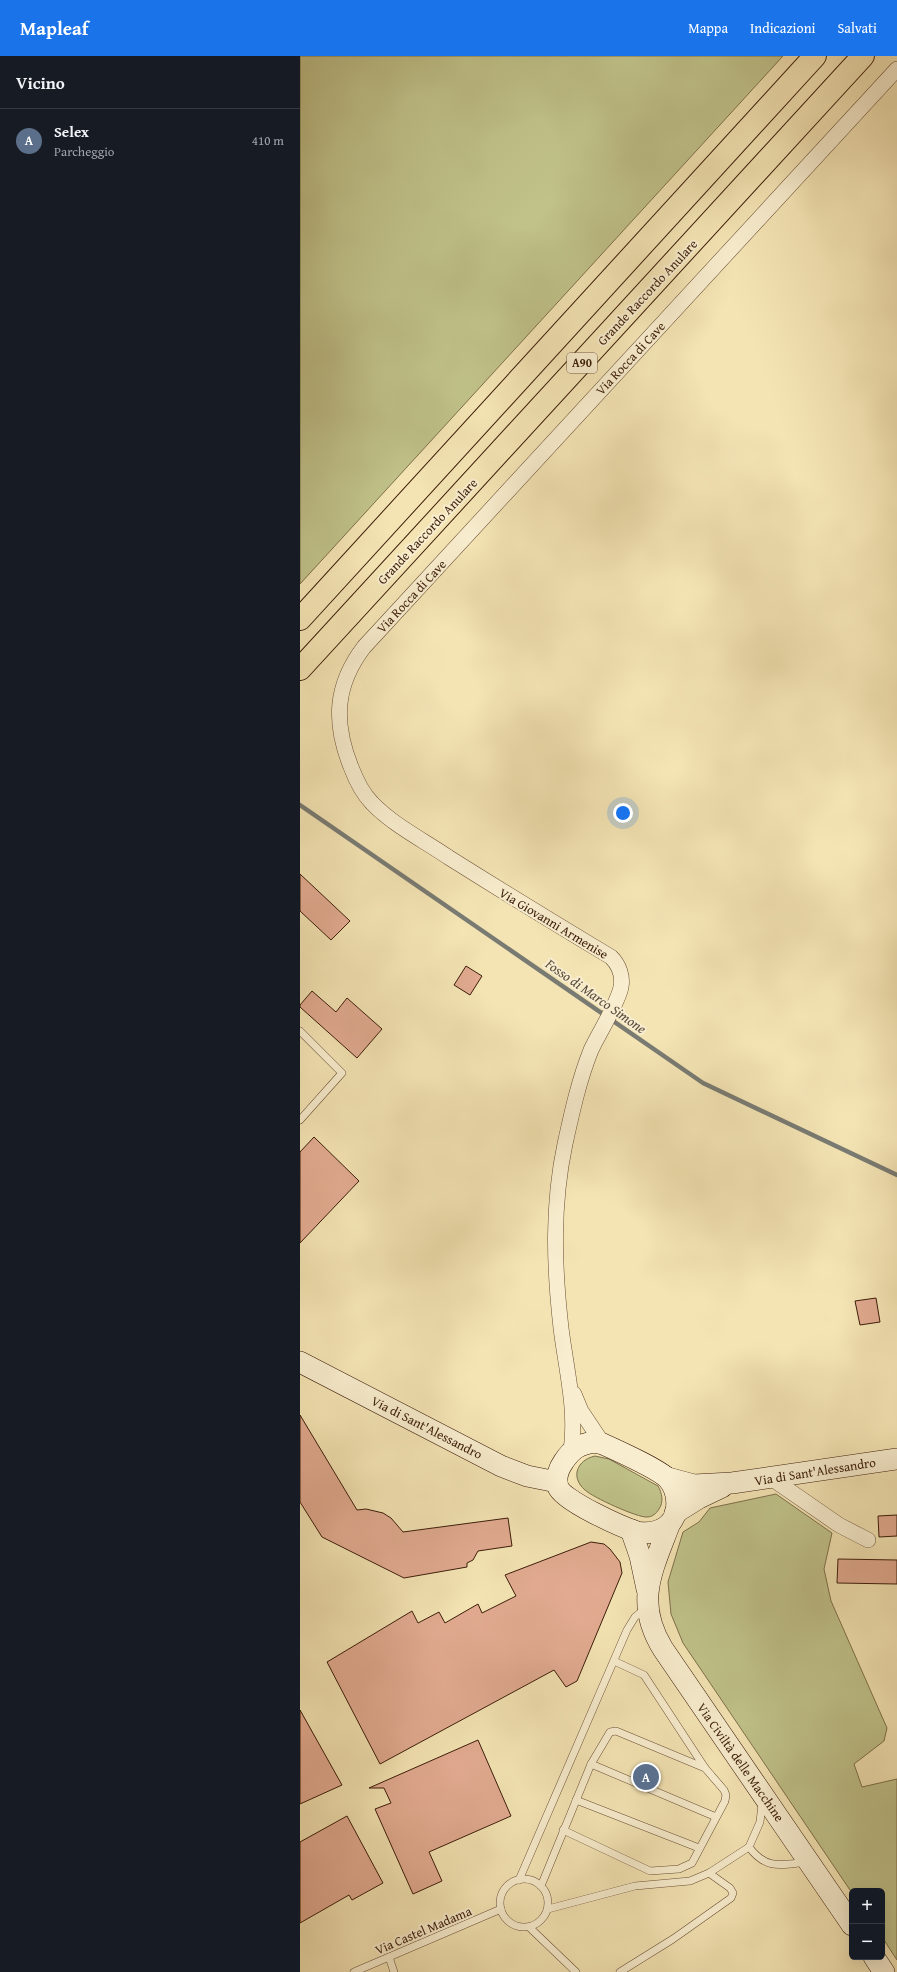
<!DOCTYPE html>
<html lang="it">
<meta charset="utf-8">
<style>
:root{--surface:#171b24;--page:#242831;--text:#f1f3f6;--muted:#9ea1a6;--line:#363941;--accent:#1a73e8}
body{margin:0;font-family:"Gentium Book Plus",serif;background:var(--page);color:var(--text)}
.controls{position:absolute;right:12px;bottom:12px;display:grid;overflow:hidden;border-radius:6px;box-shadow:0 4px 16px #0002}
.controls button{width:36px;height:36px;display:grid;place-items:center;padding:0;border:0;border-bottom:1px solid var(--line);background:var(--surface);color:var(--text);font:20px sans-serif}
.you{position:absolute;left:323px;top:757px;width:14px;height:14px;margin:-10px;border:3px solid #fff;border-radius:50%;background:#1a73e8;box-shadow:0 0 0 6px #1a73e833}
.badge{display:grid;place-items:center;width:26px;height:26px;border-radius:50%;background:var(--accent);color:#fff;font-size:13px;font-weight:700}
.pin{position:absolute;translate:-50% -50%;border:2px solid #fff;box-shadow:0 1px 4px #0006}
.list{margin:0;padding:0;list-style:none}
h2{display:flex;justify-content:space-between;align-items:center;height:52px;margin:0;padding:0 16px;font-size:17px}
h2 small{font-size:13px;font-weight:400;color:var(--muted)}
.list li{display:grid;grid-template-columns:26px 1fr auto;gap:12px;align-items:center;box-sizing:border-box;height:64px;padding:0 16px;border-top:1px solid var(--line)}
.list b{display:block;font-size:15px;white-space:nowrap}
.list p{margin:0;font-size:13px;white-space:nowrap;color:var(--muted)}
.list em{font-size:13px;font-style:normal;color:var(--muted)}
.map{position:relative;flex:none;width:597px;height:1916px;overflow:hidden}
header{display:flex;align-items:center;gap:24px;box-sizing:border-box;height:56px;padding:0 20px;background:var(--accent);color:#fff}
header strong{font-size:19px}
nav{display:flex;gap:22px;margin-inline-start:auto;font-size:14px}
main{display:flex}
aside{flex:1;background:var(--surface)}
.map>svg:first-child{display:block}
.green{fill:#c0c28a;stroke:#7e6f4a}
.lines{fill:none;stroke-linecap:round;stroke-linejoin:round}
.stream{stroke:#797b73;stroke-width:4.5}
.building{fill:#e2ab91;stroke:#3b1c09}
.lane-casing{stroke:#694e34;stroke-width:8}
.street-casing{stroke:#694e34;stroke-width:16}
.secondary-casing{stroke:#3b1c09;stroke-width:22}
.highway-casing{stroke:#3b1c09;stroke-width:24}
.lane{stroke:#f8edce;stroke-width:7}
.street{stroke:#f8edce;stroke-width:15}
.secondary{stroke:#f8edce;stroke-width:21}
.highway{stroke:#f4e4b4;stroke-width:22}
.labels{text-anchor:middle;stroke-width:4;stroke-linejoin:round;paint-order:stroke}
.shield{fill:#f8edce;stroke:#745b44;stroke-width:1}
.shield-label{font-size:12px;font-weight:bold;fill:#3b1c09}
.street-label{font-size:13px;fill:#3b1c09;stroke:#f8edce}
.water-label{font-size:14px;font-style:italic;fill:#5a4c3e;stroke:#f8edce}
</style>
<header>
<strong>Mapleaf</strong>
<nav><a>Mappa</a><a>Indicazioni</a><a>Salvati</a></nav>
</header>
<main>
<aside>
<h2>Vicino<small></small></h2>
<ul class="list">
<li><span class="badge" style="background:#5c6f8a">A</span><div><b>Selex</b><p>Parcheggio</p></div><em>410 m</em></li>
</ul>
</aside>
<div class="map">
<svg width="597" height="1916" viewBox="0 0 597 1916">
<rect width="100%" height="100%" fill="#f4e4b4"/>
<filter id="stains"><feTurbulence type="fractalNoise" baseFrequency=".005" numOctaves="4"/><feColorMatrix values="0 0 0 0 .2 0 0 0 0 .09 0 0 0 0 .02 0 0 0 .5 -.17"/></filter>
<radialGradient id="worn" r=".72"><stop offset=".6" stop-color="#630" stop-opacity="0"/><stop offset="1" stop-color="#630" stop-opacity=".3"/></radialGradient>
<g class="green">
<path d="M0,0H483L0,528Z"/>
<path d="M295,1400L309,1403L358,1430C362,1437 364,1446 359,1453C356,1458 352,1461 347,1461C338,1462 292,1441 285,1434C270,1421 277,1404 295,1400Z"/>
<path d="M476,1438L532,1477L524,1513L531,1545L587,1672L584,1685L554,1708L562,1731L597,1723V1904L582,1881V1835H552V1837L383,1587L371,1558L368,1526L383,1476L399,1466L410,1452Z"/>
</g>
<g class="lines">
<path class="stream" d="M0,749L403,1027L597,1119"/>
</g>
<g class="building">
<path d="M0,818L50,865L31,884L0,855Z"/>
<path d="M166,910L182,920L170,939L154,929Z"/>
<path d="M12,935L36,956L47,942L82,973L57,1002L0,951V949Z"/>
<path d="M14,1081L59,1125L0,1187V1096Z"/>
<path d="M576,1242L580,1266L560,1269L555,1245Z"/>
<path d="M0,1359L57,1454L66,1453L83,1457L91,1462L103,1476L208,1462L212,1490L178,1495L173,1504L167,1507V1511L104,1522L22,1481L0,1446Z"/>
<path d="M597,1459V1480L579,1481L578,1460Z"/>
<path d="M291,1486L304,1488L310,1493L320,1506L322,1517L277,1625L266,1631L254,1614L80,1708L27,1606L112,1555L118,1567L139,1556L145,1567L178,1548L182,1557L216,1540L205,1519Z"/>
<path d="M538,1503L597,1504V1528L537,1527Z"/>
<path d="M0,1654L42,1729L0,1748Z"/>
<path d="M178,1684L211,1760L129,1796L142,1825L113,1838L75,1753L91,1747L84,1732H69Z"/>
<path d="M47,1760L83,1827L52,1844L49,1839L0,1867V1786Z"/>
</g>
<g class="lines">
<g class="lane-casing">
<g id="lane">
<path d="M0,975L42,1017L0,1064"/>
<path d="M291,1708L416,1761"/>
<path d="M276,1744L399,1792"/>
<path d="M263,1774L350,1815L379,1813L392,1807L425,1745L426,1739L424,1734L405,1712L344,1619L314,1605"/>
<path d="M449,1791C466,1814 481,1809 506,1806"/>
<circle cx="224" cy="1847" r="24"/>
<path d="M219,1824L327,1574L335,1561L346,1552"/>
<path d="M241,1830L291,1708L310,1676L316,1675L405,1712"/>
<path d="M248,1853L335,1830L390,1825L409,1817L449,1791L460,1766L462,1748"/>
<path d="M229,1871L276,1916"/>
<path d="M89,1901L94,1916"/>
<path d="M54,1916L201,1853"/>
<path d="M320,1916L373,1883L431,1842L433,1837L430,1832L409,1817"/>
</g>
</g>
<g class="street-casing">
<g id="street">
<path d="M274,1338L281,1355L303,1388"/>
<path d="M271,1395C277,1354 266,1313 261,1272C254,1210 252,1149 265,1088C272,1056 279,1024 291,994C299,977 318,947 321,931C323,920 319,909 311,901C256,868 202,835 148,801C123,784 93,769 72,747C62,737 56,724 51,711C33,666 35,629 64,591L597,13"/>
<path d="M471,1422L539,1469L568,1484"/>
</g>
</g>
<g class="secondary-casing">
<g id="secondary">
<path d="M0,1306L201,1410L227,1420L257,1426"/>
<path d="M294,1386L303,1388C318,1395 359,1413 368,1423C378,1434 380,1455 371,1466C362,1476 349,1478 337,1476C322,1471 263,1445 258,1431C255,1422 259,1412 264,1405C272,1393 280,1388 294,1386Z"/>
<path d="M368,1422L394,1429L432,1427L597,1403"/>
<path d="M375,1457L399,1442L422,1431"/>
<path d="M370,1467C352,1515 334,1546 363,1593L552,1869"/>
<path d="M331,1474L340,1500L347,1533"/>
<path d="M574,1901L584,1916"/>
</g>
</g>
<g class="highway-casing">
<g id="highway">
<path d="M0,563L515,0"/>
<path d="M0,613L563,0"/>
</g>
</g>
<use href="#lane" class="lane"/>
<use href="#street" class="street"/>
<use href="#secondary" class="secondary"/>
<use href="#highway" class="highway"/>
</g>
<g class="labels">
<rect class="shield" x="267" y="297" width="30" height="20" rx="3"/>
<g class="shield-label">
<text x="282" y="311">A90</text>
</g>
<g class="street-label">
<text transform="translate(347 236) rotate(-47)" y="5">Grande Raccordo Anulare</text>
<text transform="translate(330 302) rotate(-47)" y="5">Via Rocca di Cave</text>
<text transform="translate(127 475) rotate(-47)" y="5">Grande Raccordo Anulare</text>
<text transform="translate(111 540) rotate(-47)" y="5">Via Rocca di Cave</text>
<text transform="translate(254 867) rotate(31)" y="5">Via Giovanni Armenise</text>
<text transform="translate(127 1371) rotate(27)" y="5">Via di Sant'Alessandro</text>
<text transform="translate(515 1415) rotate(-9)" y="5">Via di Sant'Alessandro</text>
<text transform="translate(441 1706) rotate(55)" y="5">Via Civiltà delle Macchine</text>
<text transform="translate(123 1874) rotate(-23)" y="5">Via Castel Madama</text>
</g>
<g class="water-label">
<text transform="translate(296 940) rotate(35)" y="5">Fosso di Marco Simone</text>
</g>
</g>
<rect width="100%" height="100%" filter="url(#stains)"/>
<rect width="100%" height="100%" fill="url(#worn)"/>
</svg>
<div class="controls">
<button>+</button>
<button>−</button>
</div>
<div class="you"></div>
<div class="pin badge" style="left:346px;top:1721px;background:#5c6f8a">A</div>
</div>
</main>
